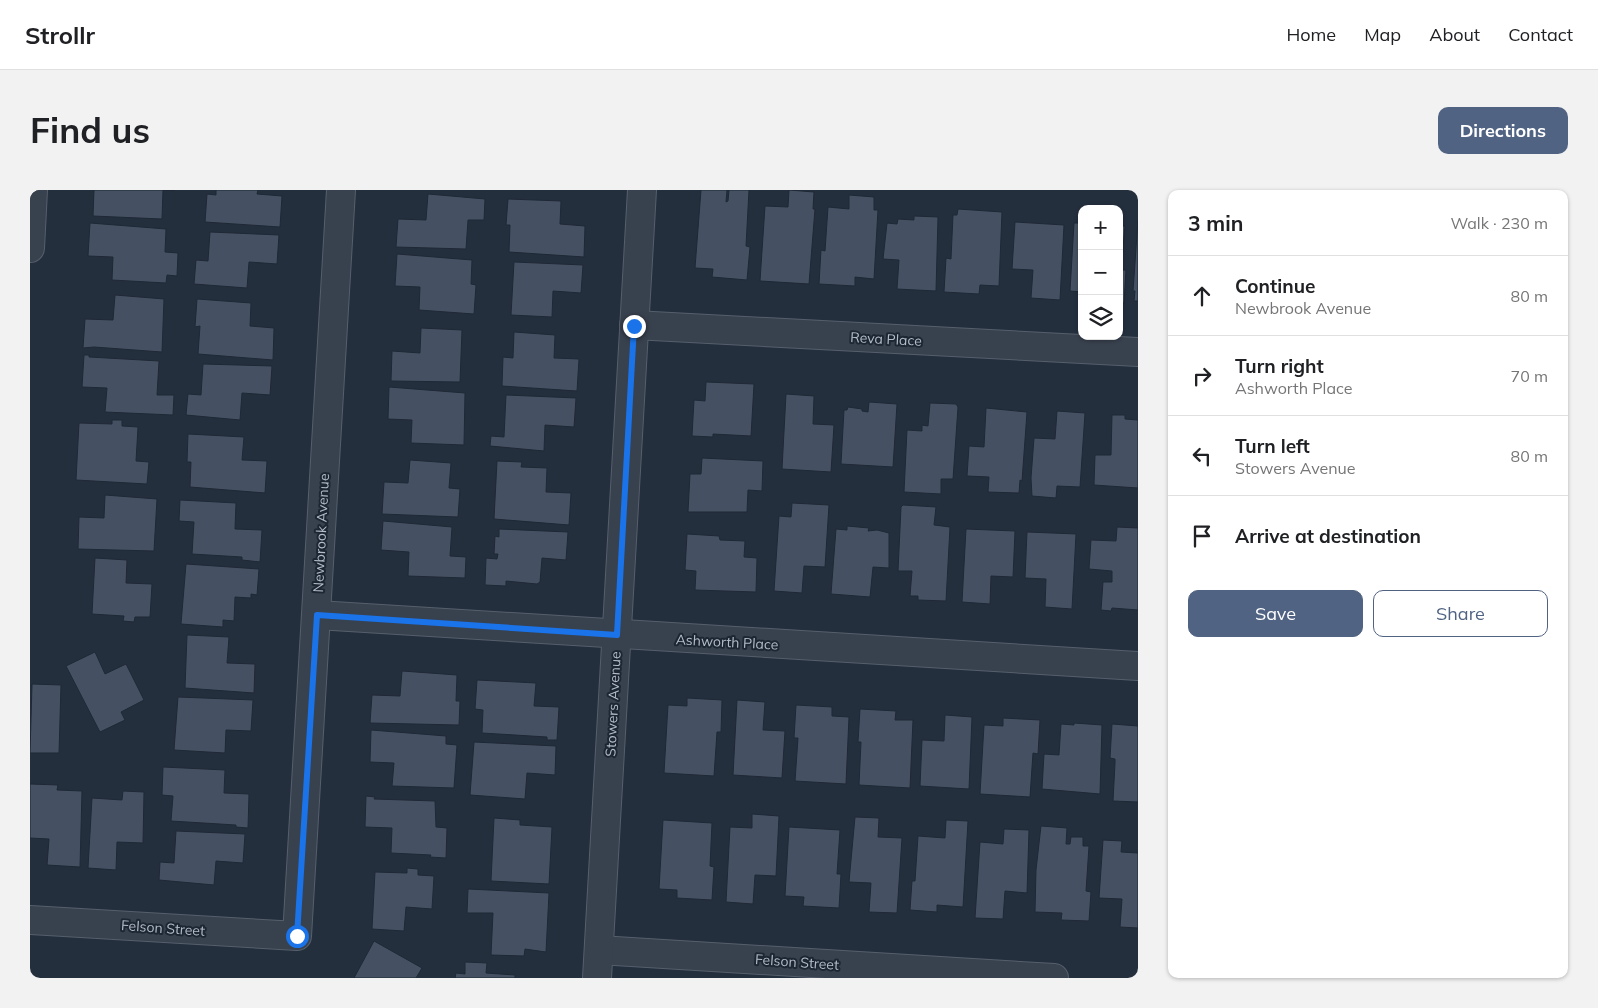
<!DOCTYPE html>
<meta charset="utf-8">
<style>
:root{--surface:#fff;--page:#f2f2f2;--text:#202124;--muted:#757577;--line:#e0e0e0;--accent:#506383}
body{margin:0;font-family:Mulish,sans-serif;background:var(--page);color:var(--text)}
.controls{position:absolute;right:15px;top:15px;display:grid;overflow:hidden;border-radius:10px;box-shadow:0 1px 4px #0004}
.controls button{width:45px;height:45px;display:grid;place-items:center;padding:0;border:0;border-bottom:1px solid var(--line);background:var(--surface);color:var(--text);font:25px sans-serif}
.stop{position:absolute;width:15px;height:15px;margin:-11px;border:4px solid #1a73e8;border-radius:50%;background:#fff}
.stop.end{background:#1a73e8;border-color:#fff;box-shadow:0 1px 5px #0008}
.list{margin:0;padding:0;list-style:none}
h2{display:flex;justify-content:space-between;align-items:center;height:65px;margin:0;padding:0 20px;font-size:21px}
h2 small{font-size:16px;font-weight:400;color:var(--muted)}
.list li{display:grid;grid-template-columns:32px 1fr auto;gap:15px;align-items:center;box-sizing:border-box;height:80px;padding:0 20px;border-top:1px solid var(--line)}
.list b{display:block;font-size:19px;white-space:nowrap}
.list p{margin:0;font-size:16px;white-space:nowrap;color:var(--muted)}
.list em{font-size:16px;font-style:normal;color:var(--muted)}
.actions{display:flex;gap:10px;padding:15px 20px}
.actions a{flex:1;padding:11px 0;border:1px solid var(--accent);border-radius:10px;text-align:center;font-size:18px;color:var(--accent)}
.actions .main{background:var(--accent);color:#fff}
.icon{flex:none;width:28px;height:28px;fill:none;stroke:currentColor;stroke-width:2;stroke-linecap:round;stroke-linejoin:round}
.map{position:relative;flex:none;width:1108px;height:788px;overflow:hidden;border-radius:10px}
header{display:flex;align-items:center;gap:30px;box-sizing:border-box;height:70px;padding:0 25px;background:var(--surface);border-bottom:1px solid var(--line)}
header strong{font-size:24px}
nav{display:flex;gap:28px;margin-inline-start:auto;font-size:18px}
.intro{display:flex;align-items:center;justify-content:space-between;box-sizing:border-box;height:120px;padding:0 30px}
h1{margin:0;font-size:35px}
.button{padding:12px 22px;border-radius:10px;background:var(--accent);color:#fff;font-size:18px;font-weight:700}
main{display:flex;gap:30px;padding:0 30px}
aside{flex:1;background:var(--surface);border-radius:10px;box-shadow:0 1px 4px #0004}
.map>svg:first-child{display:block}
.building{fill:#455162;stroke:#1f2835}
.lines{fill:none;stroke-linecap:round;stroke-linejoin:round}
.street-casing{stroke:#565f6c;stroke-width:30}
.street{stroke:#38414e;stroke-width:28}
.route{stroke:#1a73e8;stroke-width:6}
.labels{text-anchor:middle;stroke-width:4;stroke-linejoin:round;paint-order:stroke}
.street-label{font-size:14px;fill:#b4bcc9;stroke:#1d2633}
</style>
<header>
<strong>Strollr</strong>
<nav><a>Home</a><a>Map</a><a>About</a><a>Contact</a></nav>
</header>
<div class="intro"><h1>Find us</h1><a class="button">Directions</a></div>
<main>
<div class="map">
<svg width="1108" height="788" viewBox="0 0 1108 788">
<rect width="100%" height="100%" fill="#242f3e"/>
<g class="building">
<path d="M64,0H145H133L132,29L63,26Z"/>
<path d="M186,0H228L227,4L252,6L250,37L175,32L177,4L186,5Z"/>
<path d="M671,0H697L696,12L698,11L699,0H719L716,56L720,57L717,90L682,87L683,79L665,78Z"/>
<path d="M759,0L784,2L783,19H785L779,94L730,91L735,16L758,17Z"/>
<path d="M398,4L455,9L454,30H438L436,59L366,57L368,29L396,30Z"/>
<path d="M819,5L844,7V20H848L844,89L825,87V96L789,94L791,60L795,61L798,17L819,19Z"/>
<path d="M478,9L531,11L530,34L555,36L554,67L479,62L480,35H476Z"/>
<path d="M928,19L972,22L969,96L950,95L949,104L914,102L916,68L921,69L923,25H927Z"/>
<path d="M884,26L908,27L906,101L867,99L869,70L853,69L857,33L867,34L868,29L884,30Z"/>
<path d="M1108,30V111H1104L1105,101H1103Z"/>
<path d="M985,32L1034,35L1030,110L1001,108L1003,80L982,79Z"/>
<path d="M60,33L136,39L135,62L148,63L147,86L137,85L136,93L82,90L83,67L58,66Z"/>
<path d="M1044,33H1052V102L1040,101Z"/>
<path d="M1089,36H1095L1091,80H1096L1094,113H1089Z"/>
<path d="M180,42L249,45L247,74L219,72L217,98L164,94L166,70L178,71Z"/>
<path d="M367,64L442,70L441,94L446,95L444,124L389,120L390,97L365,96Z"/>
<path d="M484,72L553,75L551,103L523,101L522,127L481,125Z"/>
<path d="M85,105L134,109L132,162L64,157L53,158L55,129L83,130Z"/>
<path d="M167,109L221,113L220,136L244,138L243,170L168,164L170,136L165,137Z"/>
<path d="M391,138L432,140L430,192L361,191L362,161L390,163Z"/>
<path d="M484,142L525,145L524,168L549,169L547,201L472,196L473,167L483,168Z"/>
<path d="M54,165H59V167L129,171L127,205H144L143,225L75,222L77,198L52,197Z"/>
<path d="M173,174L242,176L240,205L212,203L210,230L156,225L158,204L171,205Z"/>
<path d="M676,192L724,194L721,246L683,244V247L662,246L664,210L675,211Z"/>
<path d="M359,197L435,203L434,255L381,253L382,230L358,229Z"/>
<path d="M756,204L784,206L783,234L804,235L801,282L752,279Z"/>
<path d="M476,205L546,208L544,237L515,235L514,261L460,256L461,246L474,247Z"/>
<path d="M839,212L867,214L863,277L811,274L814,220H817L818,217L832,219V221L838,222Z"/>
<path d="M900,213L926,214L928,217L923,289H911V304L874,302L877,240L892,241V235L898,236Z"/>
<path d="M956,218L997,222L992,291L990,290L989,303L958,302L959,287L937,286L939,256L954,257Z"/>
<path d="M1027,221L1055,223L1050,297L1027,296L1026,308L1002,306L1001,288L1004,248L1025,249Z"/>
<path d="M1082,225H1095V229L1108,230V298L1064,295L1065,265H1081Z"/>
<path d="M82,230H92V236L108,237L106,271L119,272L117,294L46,290L49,233L82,234Z"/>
<path d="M158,244L214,247L212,270L237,271L235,303L160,297L161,272H157Z"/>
<path d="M672,268L733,271L732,301L718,300L717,322H658L660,284H671Z"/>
<path d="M380,270L421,273L419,298L430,299L428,327L352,324L354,292L378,293Z"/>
<path d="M467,271L492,272L491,277L517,278L516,302L541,303L539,335L464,329Z"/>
<path d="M75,305L127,309L124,361L48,359L49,327L74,328Z"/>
<path d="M150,310L206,313L205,339L232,340L230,372L212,370V367L162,364L164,332L149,331Z"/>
<path d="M762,313L799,315L795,377L774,376L772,403L744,401L749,326L761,327Z"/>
<path d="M873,315L906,317L904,335L920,337L916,411L888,410V406H880L882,381H868L871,317Z"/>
<path d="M353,331L422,337L420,366L436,367L435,388L378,386L379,362L351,360Z"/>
<path d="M817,336L839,338L838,341L847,340L859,343V378L843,377L840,407L801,404L806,339L817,340Z"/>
<path d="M1087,337L1108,338V420L1082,418L1081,421L1071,420L1073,392H1082V381L1059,379L1061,350L1086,351Z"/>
<path d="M469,339L538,342L536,370L512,368L510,392L507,394L476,391V396L455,395L456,368L467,369L468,364H464L465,346L469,347Z"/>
<path d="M936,339L985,341L983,387L961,386L960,414L932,412Z"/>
<path d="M997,342L1046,344L1042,419L1015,417L1016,389L995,388Z"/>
<path d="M657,344L689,346L690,350L715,351L714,367L727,368L726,402L665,400L666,381L655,380Z"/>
<path d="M65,368L97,370L96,393L122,394L120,427H105L104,432L93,431L94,426L62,424Z"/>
<path d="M156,374L229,379L227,405L221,404V408L205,407L204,431L193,430V437L151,434Z"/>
<path d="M157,445L199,447L197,473L225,474L224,503L155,498Z"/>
<path d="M65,462L75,484L96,474L114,510L91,522L95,530L70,542L36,476Z"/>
<path d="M372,481L427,485L426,511H430L429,535L340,533L342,505L370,506Z"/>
<path d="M447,490L506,493L504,516L529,517L527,550H517V547L452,543L453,520L445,519Z"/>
<path d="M2,494L31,495L29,563H0Z"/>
<path d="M148,507L223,510L221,541L196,540L195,563L144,560Z"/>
<path d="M657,508L692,510L691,542H687L684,586L634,583L638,515L657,516Z"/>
<path d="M707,510L735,512L733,540L755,541L752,588L703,585Z"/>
<path d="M766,515L802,517V526L819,527L816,594L765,591L768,548H764Z"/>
<path d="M830,519L866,521L865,530H883L880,598L829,595L831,552H828Z"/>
<path d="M915,525L942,527L939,599L890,596L892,550L914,551Z"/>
<path d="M973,528L1010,530L1008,564L1003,563L1000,607L950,604L954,535L973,536Z"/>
<path d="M1044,533L1072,535L1070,604L1012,599L1014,564L1029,565L1031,534L1044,535Z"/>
<path d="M1082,534L1108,536V612L1083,611L1085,573V569L1080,568Z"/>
<path d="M341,540L416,546V554L427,555L424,598L362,596L364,573L340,572Z"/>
<path d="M444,552L526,556L525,585L497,583L495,609L440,605Z"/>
<path d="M133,577L195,580L194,603L219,604L218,638L206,637V635L141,631L143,606L132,605Z"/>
<path d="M0,594L28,595L27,600L52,601L50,677L17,675L19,649L0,648Z"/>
<path d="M93,601L114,602L113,653L87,652L86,680L58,678L62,608L92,610Z"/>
<path d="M336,606L345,607L344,609L405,611L406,637L417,638L416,668L400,667L401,665L361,663L362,638L335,637Z"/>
<path d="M722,624L749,626L746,686L725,685L723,714L696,712L700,637L722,638Z"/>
<path d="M825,627L849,628L848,647L872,648L867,723L839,722L841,693L819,692Z"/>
<path d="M464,628L490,630V635L522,637L519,694L461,691Z"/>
<path d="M633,630L682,633L680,676L684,677L682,710L647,708V700L629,699Z"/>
<path d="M916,630L938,631L933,717L907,715V722L880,720L882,691H885L888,646L915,648Z"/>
<path d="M1011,636L1037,638L1036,654H1040L1041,647H1053V656H1059L1056,701L1061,702L1059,731L1031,730L1032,723L1005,722L1006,680Z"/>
<path d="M759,637L810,640L807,684H811L809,718L773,716L774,707L755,706Z"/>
<path d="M974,639L999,640L997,703L975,701L973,729L945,728L950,652L973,654Z"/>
<path d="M146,641L215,644L213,673L186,671L184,695L129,690L130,672L144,673Z"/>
<path d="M1073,650L1092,651L1091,662L1108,663V738L1090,737L1092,709L1069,708Z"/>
<path d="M377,678L388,679V685L404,686L402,719L376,717L374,741L342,739L345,682L377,683Z"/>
<path d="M438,699L519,703L516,762L495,759L494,766L461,765L463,723H437Z"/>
<path d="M344,751L392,778L386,788H324Z"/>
<path d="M435,772L457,773L456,783L485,785V788H425L426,783L435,784Z"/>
</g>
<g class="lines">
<g class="street-casing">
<g id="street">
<path d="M0,58L3,0"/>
<path d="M604,135L1108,162"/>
<path d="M287,425L1108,476"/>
<path d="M0,730L267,746L311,0"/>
<path d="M569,760L1024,788"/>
<path d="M567,788L612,0"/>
</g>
</g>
<use href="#street" class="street"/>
</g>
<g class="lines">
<path class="route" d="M267,746L287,425L587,445L604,136"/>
</g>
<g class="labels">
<g class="street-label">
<text transform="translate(856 149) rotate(3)" y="5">Reva Place</text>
<text transform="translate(291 343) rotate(-87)" y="5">Newbrook Avenue</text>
<text transform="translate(697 452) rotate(3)" y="5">Ashworth Place</text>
<text transform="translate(583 514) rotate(-87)" y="5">Stowers Avenue</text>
<text transform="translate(133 738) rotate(4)" y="5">Felson Street</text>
<text transform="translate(767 772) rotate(4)" y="5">Felson Street</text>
</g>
</g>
</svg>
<div class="controls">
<button>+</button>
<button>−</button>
<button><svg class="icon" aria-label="layers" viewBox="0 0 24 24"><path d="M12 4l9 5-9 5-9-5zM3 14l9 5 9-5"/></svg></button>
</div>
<div class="stop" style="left:267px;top:746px"></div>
<div class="stop end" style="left:604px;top:136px"></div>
</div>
<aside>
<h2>3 min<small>Walk · 230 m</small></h2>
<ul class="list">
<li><svg class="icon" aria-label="ahead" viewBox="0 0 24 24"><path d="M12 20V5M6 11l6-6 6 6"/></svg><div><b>Continue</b><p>Newbrook Avenue</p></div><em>80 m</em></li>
<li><svg class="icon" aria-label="right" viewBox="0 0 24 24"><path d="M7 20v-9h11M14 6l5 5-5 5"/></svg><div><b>Turn right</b><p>Ashworth Place</p></div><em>70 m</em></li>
<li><svg class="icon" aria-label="left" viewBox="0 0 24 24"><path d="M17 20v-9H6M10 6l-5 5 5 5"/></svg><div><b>Turn left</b><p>Stowers Avenue</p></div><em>80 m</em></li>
<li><svg class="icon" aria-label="arrive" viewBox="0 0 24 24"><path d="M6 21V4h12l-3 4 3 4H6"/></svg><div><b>Arrive at destination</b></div></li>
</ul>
<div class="actions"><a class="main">Save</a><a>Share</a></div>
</aside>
</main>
